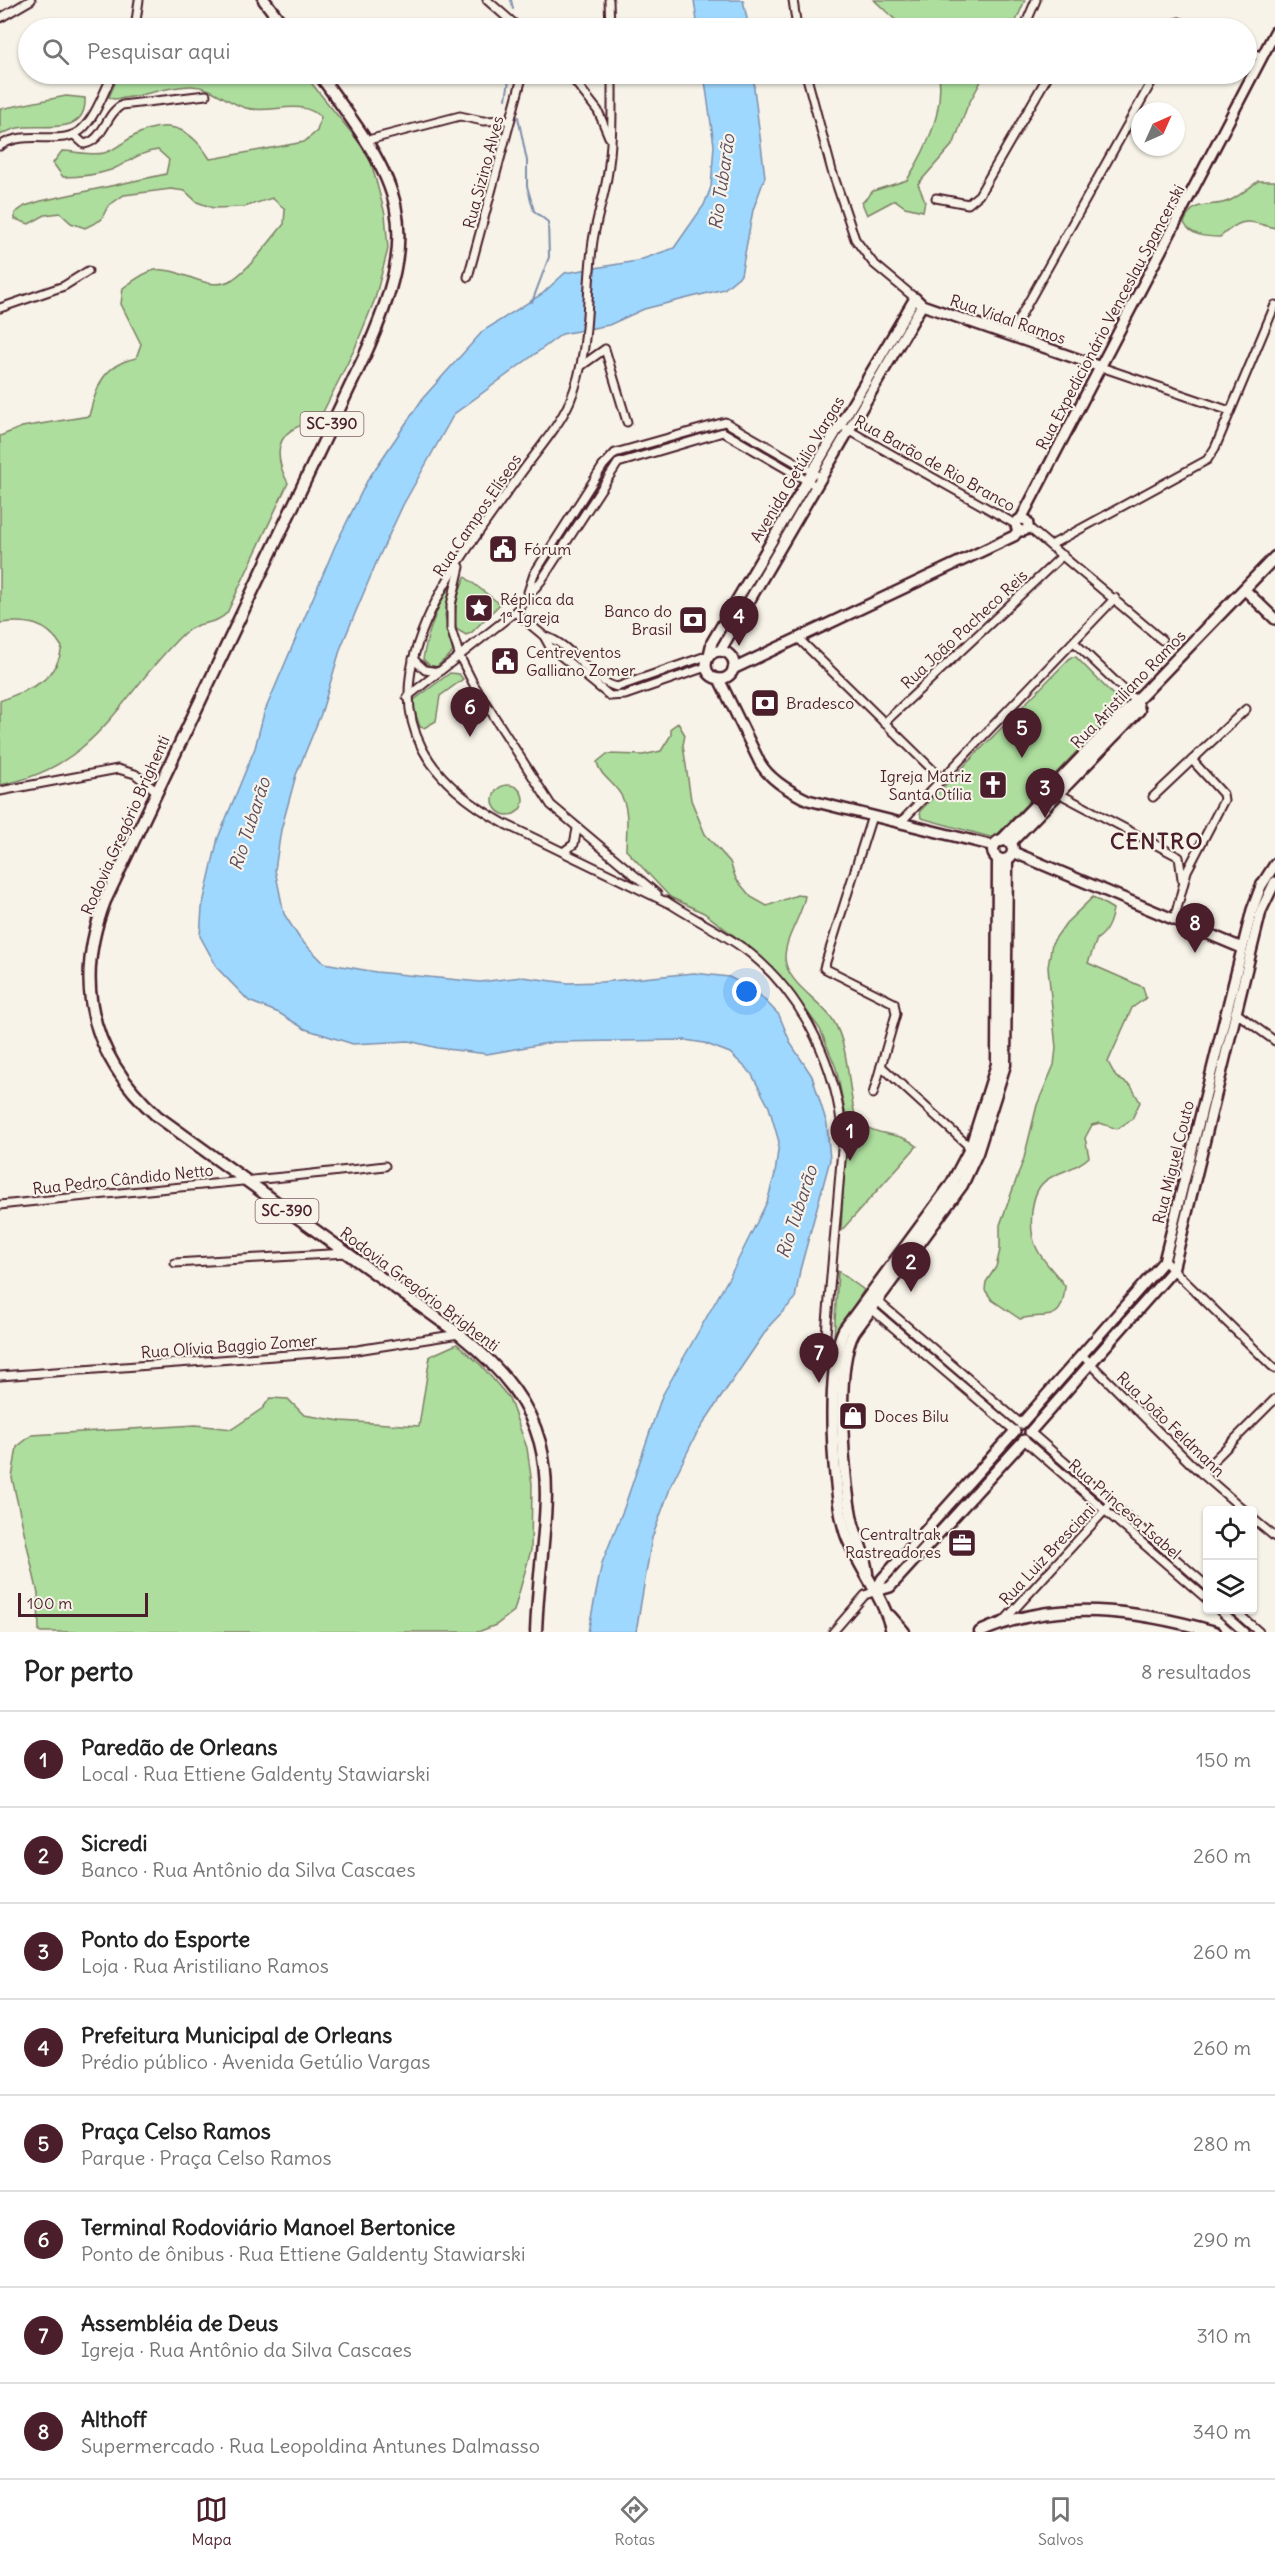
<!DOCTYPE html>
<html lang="pt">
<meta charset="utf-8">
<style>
:root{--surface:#fff;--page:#f6f6f6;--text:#222;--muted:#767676;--line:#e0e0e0;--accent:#4a1f2b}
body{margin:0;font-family:Delius,sans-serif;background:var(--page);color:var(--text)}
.controls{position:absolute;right:18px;bottom:18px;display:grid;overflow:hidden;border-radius:6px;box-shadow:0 2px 4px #0004}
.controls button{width:54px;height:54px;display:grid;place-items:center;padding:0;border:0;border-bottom:2px solid var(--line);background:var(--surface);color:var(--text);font:30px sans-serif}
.compass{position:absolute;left:1131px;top:102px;width:54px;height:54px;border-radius:50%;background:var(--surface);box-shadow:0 2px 4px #0004;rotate:45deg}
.scale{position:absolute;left:18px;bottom:15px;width:130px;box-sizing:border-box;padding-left:6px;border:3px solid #4a1f2b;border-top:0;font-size:16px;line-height:21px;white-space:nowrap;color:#4a1f2b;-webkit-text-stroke:4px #f7f3e8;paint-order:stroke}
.you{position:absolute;left:747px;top:992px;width:21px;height:21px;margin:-15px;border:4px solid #fff;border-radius:50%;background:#1a73e8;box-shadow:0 0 0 9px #1a73e833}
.badge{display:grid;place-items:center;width:39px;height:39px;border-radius:50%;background:var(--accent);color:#fff;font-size:20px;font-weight:700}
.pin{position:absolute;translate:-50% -50px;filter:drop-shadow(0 2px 3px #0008)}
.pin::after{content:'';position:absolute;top:32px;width:21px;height:18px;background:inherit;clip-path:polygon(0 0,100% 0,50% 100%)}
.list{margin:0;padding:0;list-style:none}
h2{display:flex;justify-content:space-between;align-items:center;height:78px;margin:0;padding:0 24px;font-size:26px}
h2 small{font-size:20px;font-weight:400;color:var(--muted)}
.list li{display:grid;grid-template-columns:39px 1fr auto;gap:18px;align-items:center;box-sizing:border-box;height:96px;padding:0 24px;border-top:2px solid var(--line)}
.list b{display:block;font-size:22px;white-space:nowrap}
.list p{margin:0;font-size:20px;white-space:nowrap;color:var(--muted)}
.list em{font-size:20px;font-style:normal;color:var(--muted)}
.icon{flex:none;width:33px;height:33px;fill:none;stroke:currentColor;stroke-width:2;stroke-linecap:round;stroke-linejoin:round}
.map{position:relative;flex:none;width:1275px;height:1632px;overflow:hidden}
.search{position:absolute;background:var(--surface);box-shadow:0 2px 4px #0004;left:18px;right:18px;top:18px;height:66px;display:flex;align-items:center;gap:15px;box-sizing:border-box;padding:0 21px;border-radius:33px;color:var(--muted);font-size:22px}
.sheet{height:846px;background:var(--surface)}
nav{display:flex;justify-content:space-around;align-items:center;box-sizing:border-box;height:84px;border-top:2px solid var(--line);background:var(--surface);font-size:16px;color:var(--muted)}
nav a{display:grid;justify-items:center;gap:3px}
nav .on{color:var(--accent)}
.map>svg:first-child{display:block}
.green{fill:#adde9e;stroke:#7c7e64;stroke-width:1.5}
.water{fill:#9fd8ff;stroke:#7d8eaa;stroke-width:1.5}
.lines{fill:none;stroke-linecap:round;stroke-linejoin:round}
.stream{stroke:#7d8eaa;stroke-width:2}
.minor-casing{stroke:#4a1f2b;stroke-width:11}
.tertiary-casing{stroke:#4a1f2b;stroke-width:14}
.secondary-casing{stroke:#4a1f2b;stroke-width:15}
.primary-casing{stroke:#4a1f2b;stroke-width:15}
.minor{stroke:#f7f3e8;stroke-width:7}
.tertiary{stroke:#f7f3e8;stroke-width:9}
.secondary{stroke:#f7f3e8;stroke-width:10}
.primary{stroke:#f7f3e8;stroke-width:10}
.labels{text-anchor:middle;stroke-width:4.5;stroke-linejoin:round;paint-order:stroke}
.shield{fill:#f7f3e8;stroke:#7e5f64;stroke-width:1.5}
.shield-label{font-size:15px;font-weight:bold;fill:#4a1f2b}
.street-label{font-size:16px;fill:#4a1f2b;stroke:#f7f3e8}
.poi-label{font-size:16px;fill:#4a1f2b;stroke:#f7f3e8;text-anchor:start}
.water-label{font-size:18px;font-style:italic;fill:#5f4d60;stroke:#f7f3e8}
.district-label{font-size:22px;font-weight:bold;letter-spacing:1.5px;fill:#4a1f2b;stroke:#f7f3e8}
</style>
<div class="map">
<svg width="1275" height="1632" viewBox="0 0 1275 1632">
<rect width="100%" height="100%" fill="#f7f3e8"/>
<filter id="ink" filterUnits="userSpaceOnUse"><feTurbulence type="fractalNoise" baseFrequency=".0167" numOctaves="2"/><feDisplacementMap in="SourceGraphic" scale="12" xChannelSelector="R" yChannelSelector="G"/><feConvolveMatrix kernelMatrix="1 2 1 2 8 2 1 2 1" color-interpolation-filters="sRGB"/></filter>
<g filter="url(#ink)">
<g class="green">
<path d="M874,0H1025L1013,28H904Z"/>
<path d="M119,74H304L363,147L371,162L385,214L388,249L375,299L355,348L319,420C312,423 302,424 295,428C272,440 278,465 288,483L227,613C215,626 198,620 183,634C119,696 98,767 0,785V701C30,688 56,683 62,647C47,622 27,620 0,623V436L22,427L89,416C97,385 103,365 136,358L141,344L121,304L123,288C132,282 144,272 155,270C181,266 208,295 233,279C252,266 269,242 284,224L285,209L272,198L244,207L213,208L197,202L185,191L171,189L124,195L108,206L101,220L85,228L71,223L60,213L45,215L29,224L15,219V213L25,206L41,201L166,174L169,160L158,150C139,152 128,163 111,170C96,175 79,177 63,177L53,163L62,151C74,151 92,156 104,153C113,151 124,142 132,137C167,117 190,127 210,159L217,158L304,142L317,131L321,117C298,97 272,115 246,108C225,102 213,86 191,86C164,86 139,99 113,99L109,97Z"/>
<path d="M939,74H985L967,107L954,143L918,184L925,201L923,211L905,207L895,200L867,215L862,203L873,191L907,180C927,148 944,112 939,74Z"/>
<path d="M66,96L85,98C87,138 41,123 18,128C12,129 6,132 0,135V109Z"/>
<path d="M1258,181H1275V228C1246,221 1244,216 1220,237C1206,237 1191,236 1184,223C1194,196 1212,210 1231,200C1241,195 1250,187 1258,181Z"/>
<path d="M465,577L500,604L471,633L466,635L456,629C453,611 458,593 465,577Z"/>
<path d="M453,579L445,615L453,652L435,668L431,667L423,659C428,629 438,605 453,579Z"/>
<path d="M1071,657H1076L1122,704L996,836L990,837L921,818L920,811Z"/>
<path d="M450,673L459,674L463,679L440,696L436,721L424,728L420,727L413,706L414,700Z"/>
<path d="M678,723L685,735L683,745L691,800L705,834L730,862L736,879L751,897L767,906L797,895L805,896C802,917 785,936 785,958C786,983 820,1000 833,1020C850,1048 847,1087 856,1119C876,1139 897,1129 917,1146L841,1231L847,1121L836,1068L820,1029L803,1006L749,947L704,913L670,897L626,850C626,833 630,813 622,797C616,783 600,777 597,762L607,754L643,755L661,751L671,735V728Z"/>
<circle cx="508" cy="800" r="15"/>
<path d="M1093,897L1113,909C1111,921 1107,933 1097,939L1088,963L1143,987L1146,998L1132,1008L1108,1062L1116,1077L1131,1086L1140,1102L1132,1119L1117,1129L1100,1123L1092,1125L1085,1138L1089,1157C1077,1169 1062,1170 1048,1179C1029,1190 1028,1231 1037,1249C1043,1262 1057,1274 1065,1286C1062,1325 1049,1312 1020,1319L992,1300L985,1290L986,1282L996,1267L1000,1250V1225L1024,1158L1037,1105L1054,1065L1056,1048L1048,967L1052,943L1066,923Z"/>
<path d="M838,1271L864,1290L834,1337Z"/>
<path d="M457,1344L481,1365L509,1398L527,1448L532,1484L531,1550L514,1611L496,1625L478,1632H39L38,1594L12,1478L17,1447L32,1435L196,1425L232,1429L263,1408L270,1398L288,1399L304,1415L341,1421L419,1426L430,1356Z"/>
</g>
<g class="water">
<path d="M694,0H743L749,28H698Z"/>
<path d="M704,74H755L754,88L765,177L753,210L741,275L724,289L644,309L609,325L562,334L454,414L403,505L377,561L341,647L321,714L296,775L281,830L275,870L284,914L300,939L324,963L376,972L480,982L522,977L568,983L601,982L694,973L729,977L755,990L779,1015L791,1044L812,1076L827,1124L830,1160L800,1270L795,1299L770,1325L715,1406L696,1435L672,1483L652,1538L636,1632H588L602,1563L624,1508L662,1396L731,1274L767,1202L775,1174L779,1142L769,1107L751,1073L730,1053L704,1043L685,1040L554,1042L487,1054L438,1048L409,1041L353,1044L305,1029L279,1013L249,1001L218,969L200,936L202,908L218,838L255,748L264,713L335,546L367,481L423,398L483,331L542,294L565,273L637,261L674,248L704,205L711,187L714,145Z"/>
</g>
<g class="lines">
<g class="stream">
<path d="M511,0L513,9"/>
<path d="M506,99L510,74"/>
<path d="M518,117L527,161V186L534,211L548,222L549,257L532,302"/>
</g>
<g class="minor-casing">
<g id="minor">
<path d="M487,0L519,28"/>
<path d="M609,0L610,28"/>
<path d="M793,0L797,28"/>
<path d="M0,18L31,0"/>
<path d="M135,28L139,0"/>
<path d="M1024,28L1036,0"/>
<path d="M1159,28L1179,22L1197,28"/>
<path d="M1246,50L1262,57"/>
<path d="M569,74L598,111L609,137"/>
<path d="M612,74C612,108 613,144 607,178C603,202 594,225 592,249C586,298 590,355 570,401C558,428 536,452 519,476C434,593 328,727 505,824L668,903"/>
<path d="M806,74L832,171L855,239L873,263L915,298"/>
<path d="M74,135L84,144C104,141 105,114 122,105L206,95"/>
<path d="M368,140L460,116L483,121L510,120"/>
<path d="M0,146C25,128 61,147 81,130C96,117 104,91 113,74"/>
<path d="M936,198L968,204L979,195L1049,74"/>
<path d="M468,277L523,74"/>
<path d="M0,308L64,286L88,271"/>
<path d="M1010,335L1156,74"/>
<path d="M581,366L605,349L627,422"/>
<path d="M1101,367L1230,411"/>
<path d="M845,428L1017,525"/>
<path d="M1028,527L1162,640"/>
<path d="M1051,545L1207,460L1215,448L1275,305"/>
<path d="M460,567L451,605V629L460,657L474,685L551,805L657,894"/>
<path d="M528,592L534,574L603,466L615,453L725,422L816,474"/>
<path d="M515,612L544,636L550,647L610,696L625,695L706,667"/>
<path d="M544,636C573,644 588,680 617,687L709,655"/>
<path d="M798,638L942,779"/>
<path d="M1074,642L1139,704"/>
<path d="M413,659L425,670L439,672"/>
<path d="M407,697L515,612L541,581L618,463L723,432L811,483"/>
<path d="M884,723L1063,555"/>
<path d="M0,791L118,769L135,774L156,791"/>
<path d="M1058,793L1179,857L1182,879"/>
<path d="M1153,797L1246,709"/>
<path d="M872,816L824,968L894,1003L896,1014L881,1066L973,1150"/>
<path d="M900,823L1115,598"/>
<path d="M563,852L574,844L577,829"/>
<path d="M666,901C694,920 725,933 751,954C806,999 837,1069 843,1138L826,1334L828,1348L836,1354"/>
<path d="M1174,920L1187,871L1224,800L1223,794L1192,760"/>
<path d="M1235,1012L1275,1041"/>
<path d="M873,1094L881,1066"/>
<path d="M0,1205C128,1191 257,1181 385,1166"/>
<path d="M1164,1261L1275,1369"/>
<path d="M175,1263L346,1253"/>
<path d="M875,1299L1021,1424"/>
<path d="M868,1306L1015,1431"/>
<path d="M1082,1355L1192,1465L1244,1510"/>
<path d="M0,1376L357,1350L459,1334"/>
<path d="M1030,1432L1208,1587"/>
<path d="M1024,1440L1208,1600"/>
<path d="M1201,1473L1275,1399"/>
<path d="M1252,1518L1275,1537"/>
<path d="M1219,1610L1244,1632"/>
<path d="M1234,1610L1259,1632"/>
<path d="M1002,1623L1108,1507"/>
<path d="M833,1632L865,1595L876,1591"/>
</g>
</g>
<g class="tertiary-casing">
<g id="tertiary">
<path d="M1021,519L1275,32"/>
<circle cx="1022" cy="525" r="6"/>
<path d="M1245,590L1275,619"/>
<circle cx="720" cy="665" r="14"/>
<path d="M720,651L922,305"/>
<path d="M709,655L712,642L915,298L922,305L1101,367"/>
<path d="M733,669L1014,536L1019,530"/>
<path d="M719,679L760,763C770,780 791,792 808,800L994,846"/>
<path d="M1013,852L1242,948"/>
<path d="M1021,1424L1164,1261L1252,910L1261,886L1275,864"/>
<path d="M1030,1432L1173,1270L1261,911L1275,882"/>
<path d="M876,1591L890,1587L1024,1440"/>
<path d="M876,1591L882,1579L1015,1431"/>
</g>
</g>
<g class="secondary-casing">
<g id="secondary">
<circle cx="1003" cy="850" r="10"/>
<path d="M1001,841L1275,557"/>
<path d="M1010,843L1139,710"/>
<path d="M867,1573C865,1555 858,1541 853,1524C843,1484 834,1367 854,1332L962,1185L977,1153L1005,1065L1007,860"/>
<path d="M890,1616L904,1632"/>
<path d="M892,1632C884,1597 860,1570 847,1537C832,1498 825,1366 844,1330L951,1185L971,1147L997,1064L998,859"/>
</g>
</g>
<g class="primary-casing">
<g id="primary">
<path d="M264,0L285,28"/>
<path d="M319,74C402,186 425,222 364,357L105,901C73,984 91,1056 157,1116L459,1334C580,1431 541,1498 536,1632"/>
<path d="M980,1632C1055,1598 1138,1610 1215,1632"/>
</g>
</g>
<use href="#minor" class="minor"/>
<use href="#tertiary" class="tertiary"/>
<use href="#secondary" class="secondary"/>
<use href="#primary" class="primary"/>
</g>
</g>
<defs>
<g id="civic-square" transform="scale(1.5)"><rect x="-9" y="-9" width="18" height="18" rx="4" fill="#4a1f2b" stroke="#f7f3e8"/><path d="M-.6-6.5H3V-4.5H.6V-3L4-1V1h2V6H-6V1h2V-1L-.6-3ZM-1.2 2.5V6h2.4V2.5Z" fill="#fff"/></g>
<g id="sight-square" transform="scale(1.5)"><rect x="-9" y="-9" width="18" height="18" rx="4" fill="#4a1f2b" stroke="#f7f3e8"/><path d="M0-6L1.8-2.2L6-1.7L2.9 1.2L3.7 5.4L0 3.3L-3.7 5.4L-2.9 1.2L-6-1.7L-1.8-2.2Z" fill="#fff"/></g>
<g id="bank-square" transform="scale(1.5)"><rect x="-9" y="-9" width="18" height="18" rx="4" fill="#4a1f2b" stroke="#f7f3e8"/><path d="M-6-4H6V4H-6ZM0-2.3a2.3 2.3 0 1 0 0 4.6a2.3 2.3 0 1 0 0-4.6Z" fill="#fff"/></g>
<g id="church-square" transform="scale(1.5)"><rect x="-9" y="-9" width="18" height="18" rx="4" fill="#4a1f2b" stroke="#f7f3e8"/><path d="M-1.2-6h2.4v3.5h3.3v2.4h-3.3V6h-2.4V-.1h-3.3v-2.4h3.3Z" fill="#fff"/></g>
<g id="shop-square" transform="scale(1.5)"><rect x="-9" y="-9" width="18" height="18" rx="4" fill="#4a1f2b" stroke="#f7f3e8"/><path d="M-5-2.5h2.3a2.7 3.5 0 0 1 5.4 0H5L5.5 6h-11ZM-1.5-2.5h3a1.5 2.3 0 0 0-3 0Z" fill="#fff"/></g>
<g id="office-square" transform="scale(1.5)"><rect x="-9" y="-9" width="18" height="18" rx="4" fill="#4a1f2b" stroke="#f7f3e8"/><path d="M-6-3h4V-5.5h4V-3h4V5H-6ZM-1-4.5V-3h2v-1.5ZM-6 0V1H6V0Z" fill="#fff"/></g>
</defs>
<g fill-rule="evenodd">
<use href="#civic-square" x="503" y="549"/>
<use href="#sight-square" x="479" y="608"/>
<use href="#bank-square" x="693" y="620"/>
<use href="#civic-square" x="505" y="661"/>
<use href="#bank-square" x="765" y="703"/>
<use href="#church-square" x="993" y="785"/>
<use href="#shop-square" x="853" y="1416"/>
<use href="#office-square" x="962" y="1543"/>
</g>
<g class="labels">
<g class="shield">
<rect x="300.5" y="412" width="63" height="24" rx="4.5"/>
<rect x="255.5" y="1199" width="63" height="24" rx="4.5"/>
</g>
<g class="shield-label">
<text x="332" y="429">SC-390</text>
<text x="287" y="1216">SC-390</text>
</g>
<g class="street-label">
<text transform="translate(483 172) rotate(-75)" y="6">Rua Sizino Alves</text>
<text transform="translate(1110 317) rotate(-62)" y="6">Rua Expedicionário Venceslau Spancerski</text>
<text transform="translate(1008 319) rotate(19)" y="6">Rua Vidal Ramos</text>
<text transform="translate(935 463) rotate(29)" y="6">Rua Barão de Rio Branco</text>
<text transform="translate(797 469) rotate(-59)" y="6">Avenida Getúlio Vargas</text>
<text transform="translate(477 515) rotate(-56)" y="6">Rua Campos Elíseos</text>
<text transform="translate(964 629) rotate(-43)" y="6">Rua João Pacheco Reis</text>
<text transform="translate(1128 689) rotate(-46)" y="6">Rua Aristiliano Ramos</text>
<text transform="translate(125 825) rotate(-66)" y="6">Rodovia Gregório Brighenti</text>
<text transform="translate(1173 1162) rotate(-76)" y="6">Rua Miguel Couto</text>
<text transform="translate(123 1179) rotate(-6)" y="6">Rua Pedro Cândido Netto</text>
<text transform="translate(420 1289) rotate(37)" y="6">Rodovia Gregório Brighenti</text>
<text transform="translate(229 1346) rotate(-4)" y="6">Rua Olívia Baggio Zomer</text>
<text transform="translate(1171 1424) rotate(44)" y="6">Rua João Feldmann</text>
<text transform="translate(1125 1509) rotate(41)" y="6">Rua Princesa Isabel</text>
<text transform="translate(1047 1554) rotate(-47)" y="6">Rua Luiz Bresciani</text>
</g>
<g class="poi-label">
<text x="524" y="555">Fórum</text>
<text x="500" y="605">Réplica da<tspan x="500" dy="18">1ª Igreja</tspan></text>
<text x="672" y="617" text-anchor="end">Banco do<tspan x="672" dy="18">Brasil</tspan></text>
<text x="526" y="658">Centreventos<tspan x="526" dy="18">Galliano Zomer</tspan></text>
<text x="786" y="709">Bradesco</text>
<text x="972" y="782" text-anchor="end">Igreja Matriz<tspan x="972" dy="18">Santa Otília</tspan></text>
<text x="874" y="1422">Doces Bilu</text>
<text x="941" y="1540" text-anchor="end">Centraltrak<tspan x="941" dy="18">Rastreadores</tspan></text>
</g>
<g class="water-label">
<text transform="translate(722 182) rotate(-82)" y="6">Rio Tubarão</text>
<text transform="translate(250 824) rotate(-72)" y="6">Rio Tubarão</text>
<text transform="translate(797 1212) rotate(-72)" y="6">Rio Tubarão</text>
</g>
<g class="district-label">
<text x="1157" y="849">CENTRO</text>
</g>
</g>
</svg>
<div class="controls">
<button><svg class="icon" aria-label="locate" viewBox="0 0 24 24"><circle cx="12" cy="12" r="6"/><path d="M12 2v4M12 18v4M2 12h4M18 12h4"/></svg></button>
<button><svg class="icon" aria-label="layers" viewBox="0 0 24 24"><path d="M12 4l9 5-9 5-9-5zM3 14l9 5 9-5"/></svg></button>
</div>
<svg class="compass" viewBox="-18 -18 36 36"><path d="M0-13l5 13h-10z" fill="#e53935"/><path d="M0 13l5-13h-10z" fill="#767676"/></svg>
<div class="scale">100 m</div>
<div class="you"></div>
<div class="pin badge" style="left:850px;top:1161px">1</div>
<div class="pin badge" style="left:911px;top:1292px">2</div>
<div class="pin badge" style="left:1045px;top:818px">3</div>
<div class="pin badge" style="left:739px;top:646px">4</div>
<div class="pin badge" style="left:1022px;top:758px">5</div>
<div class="pin badge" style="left:470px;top:737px">6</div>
<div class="pin badge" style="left:819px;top:1383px">7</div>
<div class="pin badge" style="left:1195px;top:953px">8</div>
<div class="search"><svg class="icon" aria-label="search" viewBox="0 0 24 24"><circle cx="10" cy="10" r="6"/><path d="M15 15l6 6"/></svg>Pesquisar aqui</div>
</div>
<section class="sheet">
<h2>Por perto<small>8 resultados</small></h2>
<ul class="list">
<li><span class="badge">1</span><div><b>Paredão de Orleans</b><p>Local · Rua Ettiene Galdenty Stawiarski</p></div><em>150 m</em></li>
<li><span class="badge">2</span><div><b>Sicredi</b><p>Banco · Rua Antônio da Silva Cascaes</p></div><em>260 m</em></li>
<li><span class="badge">3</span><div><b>Ponto do Esporte</b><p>Loja · Rua Aristiliano Ramos</p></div><em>260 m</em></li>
<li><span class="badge">4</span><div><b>Prefeitura Municipal de Orleans</b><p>Prédio público · Avenida Getúlio Vargas</p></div><em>260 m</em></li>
<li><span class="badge">5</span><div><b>Praça Celso Ramos</b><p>Parque · Praça Celso Ramos</p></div><em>280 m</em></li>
<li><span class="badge">6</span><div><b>Terminal Rodoviário Manoel Bertonice</b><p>Ponto de ônibus · Rua Ettiene Galdenty Stawiarski</p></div><em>290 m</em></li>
<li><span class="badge">7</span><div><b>Assembléia de Deus</b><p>Igreja · Rua Antônio da Silva Cascaes</p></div><em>310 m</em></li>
<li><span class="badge">8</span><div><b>Althoff</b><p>Supermercado · Rua Leopoldina Antunes Dalmasso</p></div><em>340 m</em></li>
</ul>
</section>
<nav>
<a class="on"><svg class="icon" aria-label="map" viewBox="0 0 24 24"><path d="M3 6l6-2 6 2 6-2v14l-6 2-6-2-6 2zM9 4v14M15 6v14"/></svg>Mapa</a>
<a><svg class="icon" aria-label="directions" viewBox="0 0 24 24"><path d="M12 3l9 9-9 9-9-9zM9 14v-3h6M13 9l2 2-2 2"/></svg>Rotas</a>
<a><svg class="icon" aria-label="saved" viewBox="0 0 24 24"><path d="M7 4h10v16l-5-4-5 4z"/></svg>Salvos</a>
</nav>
